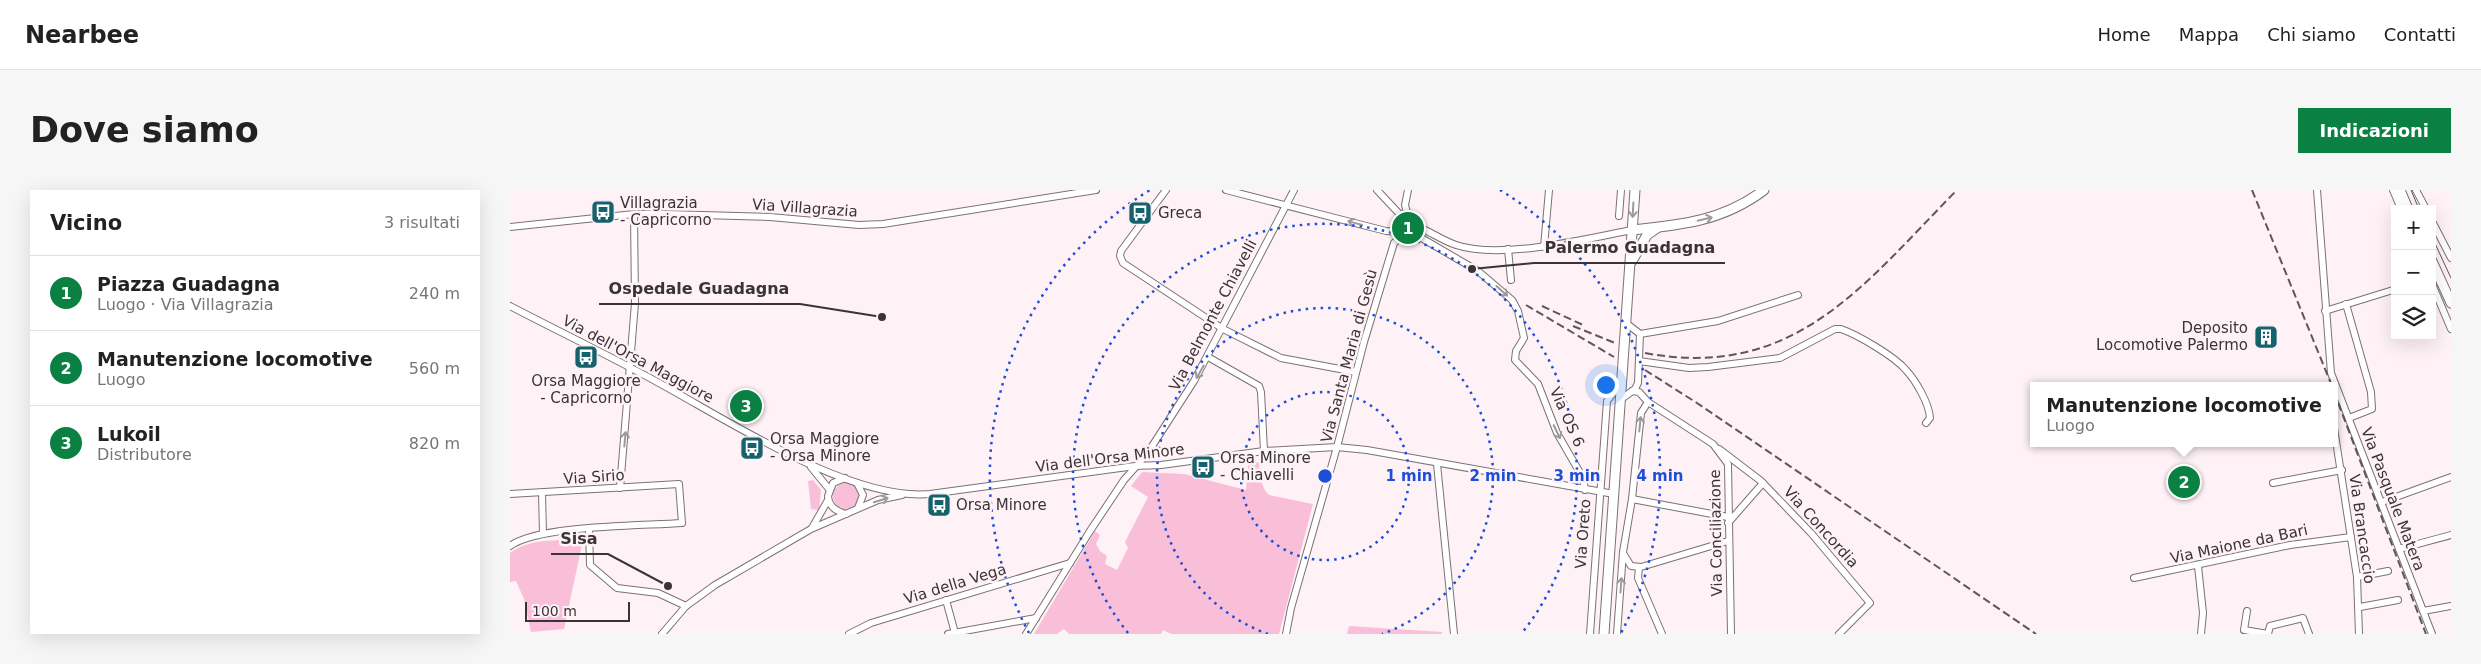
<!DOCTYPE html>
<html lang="it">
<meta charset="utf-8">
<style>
:root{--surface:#fff;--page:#f6f6f6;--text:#222;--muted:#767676;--line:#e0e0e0;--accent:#0b8043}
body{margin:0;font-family:"DejaVu Sans",sans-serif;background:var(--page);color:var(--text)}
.controls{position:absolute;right:15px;top:15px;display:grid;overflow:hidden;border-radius:0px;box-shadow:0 5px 20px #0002}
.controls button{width:45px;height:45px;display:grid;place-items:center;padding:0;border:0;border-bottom:1px solid var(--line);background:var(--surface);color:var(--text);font:25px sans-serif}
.scale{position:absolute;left:15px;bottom:12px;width:105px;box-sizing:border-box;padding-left:5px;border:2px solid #393436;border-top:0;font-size:14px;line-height:18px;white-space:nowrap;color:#393436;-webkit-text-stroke:4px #fef2f7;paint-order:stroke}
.you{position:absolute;left:1095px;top:194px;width:18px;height:18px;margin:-12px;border:4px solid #fff;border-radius:50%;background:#1a73e8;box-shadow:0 0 0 8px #1a73e833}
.badge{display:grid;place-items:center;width:32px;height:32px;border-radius:50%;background:var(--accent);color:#fff;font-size:16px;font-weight:700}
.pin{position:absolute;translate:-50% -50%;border:2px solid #fff;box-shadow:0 1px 5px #0006}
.popup{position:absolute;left:1520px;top:192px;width:308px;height:65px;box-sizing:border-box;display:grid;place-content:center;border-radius:0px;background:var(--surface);filter:drop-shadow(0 1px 4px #0005);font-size:16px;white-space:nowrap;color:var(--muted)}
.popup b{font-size:19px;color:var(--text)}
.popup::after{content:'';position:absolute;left:50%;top:100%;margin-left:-10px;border:10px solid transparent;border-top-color:var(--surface)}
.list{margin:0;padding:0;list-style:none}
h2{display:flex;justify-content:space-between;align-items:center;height:65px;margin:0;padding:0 20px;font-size:21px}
h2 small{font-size:16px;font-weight:400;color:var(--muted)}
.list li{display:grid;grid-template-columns:32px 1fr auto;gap:15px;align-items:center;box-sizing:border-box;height:75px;padding:0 20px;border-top:1px solid var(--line)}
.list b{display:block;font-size:19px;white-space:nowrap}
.list p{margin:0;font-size:16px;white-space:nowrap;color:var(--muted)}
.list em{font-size:16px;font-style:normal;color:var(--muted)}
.icon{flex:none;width:28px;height:28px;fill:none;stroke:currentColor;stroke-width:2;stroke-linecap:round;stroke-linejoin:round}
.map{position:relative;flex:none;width:1941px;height:444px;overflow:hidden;border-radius:0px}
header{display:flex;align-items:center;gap:30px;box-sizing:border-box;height:70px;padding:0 25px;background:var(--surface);border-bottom:1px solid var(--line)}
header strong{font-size:24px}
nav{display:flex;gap:28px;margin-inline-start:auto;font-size:18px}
.intro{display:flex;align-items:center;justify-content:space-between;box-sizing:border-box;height:120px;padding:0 30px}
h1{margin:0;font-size:35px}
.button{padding:12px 22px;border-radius:0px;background:var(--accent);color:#fff;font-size:18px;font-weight:700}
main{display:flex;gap:30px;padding:0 30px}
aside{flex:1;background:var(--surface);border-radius:0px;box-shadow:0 5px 20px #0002}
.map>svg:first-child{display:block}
.green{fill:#f9bfd9}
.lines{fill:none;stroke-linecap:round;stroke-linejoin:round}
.street-casing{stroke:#7b7175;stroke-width:8}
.secondary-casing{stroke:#7b7175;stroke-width:11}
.street{stroke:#fff;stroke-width:6}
.secondary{stroke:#fff;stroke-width:9}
.tram{stroke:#5e585a;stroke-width:1}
.rail{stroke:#5e585a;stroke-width:2;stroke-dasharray:8 4;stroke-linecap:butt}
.oneway{stroke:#9c9a9a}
.ring{fill:none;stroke:#1d4ed8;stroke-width:2.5;stroke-dasharray:2.5 5}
.labels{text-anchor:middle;stroke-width:5;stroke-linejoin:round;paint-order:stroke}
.poi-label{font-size:15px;fill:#393436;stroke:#fef2f7;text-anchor:start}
.street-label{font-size:15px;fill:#393436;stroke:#fef2f7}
.centre{fill:#1d4ed8;stroke:#fef2f7;stroke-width:2.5}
.ring-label{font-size:15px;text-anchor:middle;font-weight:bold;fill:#1d4ed8;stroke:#fef2f7;stroke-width:5;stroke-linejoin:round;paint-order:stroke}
.leader{fill:none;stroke:#393436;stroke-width:2}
.callout-dot{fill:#393436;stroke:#fef2f7;stroke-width:2}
.callout-label{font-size:16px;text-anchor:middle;font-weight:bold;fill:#393436;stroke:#fef2f7;stroke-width:5;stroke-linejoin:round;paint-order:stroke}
</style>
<header>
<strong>Nearbee</strong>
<nav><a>Home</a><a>Mappa</a><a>Chi siamo</a><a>Contatti</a></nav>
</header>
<div class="intro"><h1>Dove siamo</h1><a class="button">Indicazioni</a></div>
<main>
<aside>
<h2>Vicino<small>3 risultati</small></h2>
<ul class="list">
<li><span class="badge">1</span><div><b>Piazza Guadagna</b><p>Luogo · Via Villagrazia</p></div><em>240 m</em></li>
<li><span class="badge">2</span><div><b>Manutenzione locomotive</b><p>Luogo</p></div><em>560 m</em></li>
<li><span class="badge">3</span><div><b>Lukoil</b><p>Distributore</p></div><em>820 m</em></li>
</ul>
</aside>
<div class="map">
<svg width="1941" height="444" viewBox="0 0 1941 444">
<rect width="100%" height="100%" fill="#fef2f7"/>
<g class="green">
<path d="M749,272C749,283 751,298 759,305L803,314L769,444H661L653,440L651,444H559L554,439L547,444H524L585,341L590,345L586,354L590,361L597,366L595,374L607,380L618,358L615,352L638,307L621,296L632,282L674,284L736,300L738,275Z"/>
<path d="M303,290L311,300L309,320L301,319L298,291Z"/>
<circle cx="336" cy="306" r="13"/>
<path d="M73,350L54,439L21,442L14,409L6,391L0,392V363C19,348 49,350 73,350Z"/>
<path d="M839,436L932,442V444H837Z"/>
</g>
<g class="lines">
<g class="street-casing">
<g id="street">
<path d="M656,0L611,61L610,66L613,73L713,139L771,168L846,182"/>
<path d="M716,0L876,41L893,42"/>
<path d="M867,0L896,31"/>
<path d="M898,0L895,15L899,30"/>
<path d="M1807,0L1821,183L1922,444"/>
<path d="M1883,0L1891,19"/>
<path d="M1906,0L1916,19"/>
<path d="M1109,26L1111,0"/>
<circle cx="902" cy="39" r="9"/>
<path d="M1922,31L1941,68"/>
<path d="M0,37L124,24H155L260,27L349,35L373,34L586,0"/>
<path d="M911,38C922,43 934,51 946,55C991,70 1075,49 1122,40"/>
<path d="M908,46L968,81L1002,110L1008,121L1014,148L1006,161L1005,170L1028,194L1047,243L1073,288L1075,300"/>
<path d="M1034,57L1039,0"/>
<path d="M998,59L1001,90"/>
<path d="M1922,94L1941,139"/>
<path d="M1836,114L1861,202L1862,219L1839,228"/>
<path d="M0,116C50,142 100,166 149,193C219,231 340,311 420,304L625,276L651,275L754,261L827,257L857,260L1104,304"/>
<path d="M1815,121L1883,100"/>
<path d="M1130,144L1208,131L1288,105"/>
<path d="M698,167L749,196L751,202L754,261"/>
<path d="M1129,171L1179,178L1198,177L1270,168L1325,139H1331C1348,145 1384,166 1396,180C1406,191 1419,213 1420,228L1416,233"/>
<path d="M1122,201L1129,202L1138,212L1203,254L1218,274L1221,444"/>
<path d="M1110,210L1125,199L1128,193L1130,144L1116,133"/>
<path d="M1824,238L1847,387L1849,444"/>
<path d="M1209,259L1251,291L1301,343L1360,413L1329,444"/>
<path d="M927,274L944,444"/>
<path d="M301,277L319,299"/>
<path d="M335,288L323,293L318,306C319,317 326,321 336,324"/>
<path d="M347,293L353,305L348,318"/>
<path d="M1763,293L1832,280"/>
<path d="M110,298L125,113L124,24"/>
<path d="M0,304L169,294L172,333C132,336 29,335 0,356"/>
<path d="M32,304L33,343"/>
<path d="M1122,309L1218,327"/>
<path d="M1872,312L1941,287"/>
<path d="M1218,333L1253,293"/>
<path d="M302,338L318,310"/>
<path d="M79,339L80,375L107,398L148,403L176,416"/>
<path d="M1889,359L1941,345"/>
<path d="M1113,363L1121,376L1131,377L1218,351"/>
<path d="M1688,376L1693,423L1691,444"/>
<path d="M1129,377L1128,388L1152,444"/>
<path d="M1847,387L1878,381"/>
<path d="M1624,388L1780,355L1841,347"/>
<path d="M436,410L445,443"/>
<path d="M1850,417L1888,410"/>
<path d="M1737,421L1734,440L1758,444L1760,436L1793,428L1799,444"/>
<path d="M1913,421L1941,416"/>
<path d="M152,444L176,416L205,395L301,339L368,310L392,305"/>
<path d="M339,444L361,433L560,373"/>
<path d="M438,444L526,428"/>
<path d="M516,444L580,341L614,290L637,264L684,191L784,0"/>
<path d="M776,444L781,418L827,257L854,152L884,53L894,44"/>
<path d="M1080,444L1097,211L1112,192"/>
<path d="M1107,444L1113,362L1122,309L1131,223L1138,212"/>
</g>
</g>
<g class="secondary-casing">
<g id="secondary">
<path d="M1890,0L1898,19"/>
<path d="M1122,40C1172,35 1213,31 1254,0"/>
<path d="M1122,71L1137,45L1147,38"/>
<path d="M1922,71L1941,113"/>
<path d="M1094,444L1125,0"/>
</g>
</g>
<use href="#street" class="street"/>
<use href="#secondary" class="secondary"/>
<g class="tram">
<path d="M1901,0L1909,19"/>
<path d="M1922,47L1941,88"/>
</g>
<g class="rail">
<path d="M1742,0L1822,196"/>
<path d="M1016,115L1104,167"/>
<path d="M1032,116L1073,135"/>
<path d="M1063,136L1105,153"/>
<path d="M1135,163C1285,191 1354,94 1447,0"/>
<path d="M1135,180L1187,213L1526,444"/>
<path d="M1824,202L1916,444"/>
</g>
</g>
<defs><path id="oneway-shaft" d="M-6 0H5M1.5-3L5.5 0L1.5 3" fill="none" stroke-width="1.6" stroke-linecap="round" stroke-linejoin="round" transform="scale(1.25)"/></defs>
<g class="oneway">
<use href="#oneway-shaft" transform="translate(1123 20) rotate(93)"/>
<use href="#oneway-shaft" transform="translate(1195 29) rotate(-13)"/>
<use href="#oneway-shaft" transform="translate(845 33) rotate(-165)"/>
<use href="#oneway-shaft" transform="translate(992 101) rotate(42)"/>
<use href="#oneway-shaft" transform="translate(690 182) rotate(120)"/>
<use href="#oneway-shaft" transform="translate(1130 234) rotate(-84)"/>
<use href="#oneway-shaft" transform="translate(1047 242) rotate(64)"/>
<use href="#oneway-shaft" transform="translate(115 249) rotate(-85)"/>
<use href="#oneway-shaft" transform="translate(371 310) rotate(-17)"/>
<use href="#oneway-shaft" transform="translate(1111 395) rotate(-86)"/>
</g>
<g class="ring">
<circle cx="815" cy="286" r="84"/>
<path d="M758 444A168 168 0 1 1 872 444"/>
<path d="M618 443A252 252 0 1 1 1012 443"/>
<path d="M519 443A335 335 0 0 1 640 0M990 0A335 335 0 0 1 1111 443"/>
</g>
<defs>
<g id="bus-square" transform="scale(1.25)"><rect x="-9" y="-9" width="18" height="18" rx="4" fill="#15626d" stroke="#fef2f7"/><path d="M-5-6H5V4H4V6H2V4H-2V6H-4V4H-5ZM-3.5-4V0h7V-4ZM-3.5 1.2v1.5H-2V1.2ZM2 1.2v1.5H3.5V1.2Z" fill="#fff"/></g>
<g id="building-square" transform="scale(1.25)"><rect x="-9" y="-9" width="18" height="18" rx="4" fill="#15626d" stroke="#fef2f7"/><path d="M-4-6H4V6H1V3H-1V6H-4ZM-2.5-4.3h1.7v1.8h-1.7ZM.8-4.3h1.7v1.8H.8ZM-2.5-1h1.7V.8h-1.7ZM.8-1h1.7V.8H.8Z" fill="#fff"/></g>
</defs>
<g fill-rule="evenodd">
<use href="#bus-square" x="93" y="22"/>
<use href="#bus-square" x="630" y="23"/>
<use href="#building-square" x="1756" y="147"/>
<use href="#bus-square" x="76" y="167"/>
<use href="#bus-square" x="242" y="258"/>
<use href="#bus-square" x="693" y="277"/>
<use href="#bus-square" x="429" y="315"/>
</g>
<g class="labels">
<g class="poi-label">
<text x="110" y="18">Villagrazia<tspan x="110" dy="17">- Capricorno</tspan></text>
<text x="648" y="28">Greca</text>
<text x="1738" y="143" text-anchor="end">Deposito<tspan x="1738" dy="17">Locomotive Palermo</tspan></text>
<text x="76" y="196" text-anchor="middle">Orsa Maggiore<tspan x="76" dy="17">- Capricorno</tspan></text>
<text x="260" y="254">Orsa Maggiore<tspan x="260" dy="17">- Orsa Minore</tspan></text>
<text x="710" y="273">Orsa Minore<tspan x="710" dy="17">- Chiavelli</tspan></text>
<text x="446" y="320">Orsa Minore</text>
</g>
<g class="street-label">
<text transform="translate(295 18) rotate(4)" y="5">Via Villagrazia</text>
<text transform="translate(703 125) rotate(-62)" y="5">Via Belmonte Chiavelli</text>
<text transform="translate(839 166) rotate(-75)" y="5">Via Santa Maria di Gesù</text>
<text transform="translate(128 169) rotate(28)" y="5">Via dell'Orsa Maggiore</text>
<text transform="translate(1057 227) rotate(66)" y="5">Via OS 6</text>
<text transform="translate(600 268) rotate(-7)" y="5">Via dell'Orsa Minore</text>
<text transform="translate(84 287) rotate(-4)" y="5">Via Sirio</text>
<text transform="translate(1883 309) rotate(69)" y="5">Via Pasquale Matera</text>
<text transform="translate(1311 337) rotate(48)" y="5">Via Concordia</text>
<text transform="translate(1852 339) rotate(82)" y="5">Via Brancaccio</text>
<text transform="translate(1206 343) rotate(-91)" y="5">Via Conciliazione</text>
<text transform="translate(1073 344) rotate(-86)" y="5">Via Oreto</text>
<text transform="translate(1729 354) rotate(-12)" y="5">Via Maione da Bari</text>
<text transform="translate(445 394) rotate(-17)" y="5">Via della Vega</text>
</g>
</g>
<circle cx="815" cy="286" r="8" class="centre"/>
<g class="ring-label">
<text x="899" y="291">1 min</text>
<text x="983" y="291">2 min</text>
<text x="1067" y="291">3 min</text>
<text x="1150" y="291">4 min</text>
</g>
<path class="leader" d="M962 79L1024 73H1215M372 127L290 114H89M158 396L98 364H41"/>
<g class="callout-dot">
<circle cx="962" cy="79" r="5"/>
<circle cx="372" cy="127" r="5"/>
<circle cx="158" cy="396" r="5"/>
</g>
<g class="callout-label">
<text x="1120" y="63">Palermo Guadagna</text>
<text x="189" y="104">Ospedale Guadagna</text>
<text x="69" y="354">Sisa</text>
</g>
</svg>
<div class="controls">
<button>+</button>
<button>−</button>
<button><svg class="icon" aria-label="layers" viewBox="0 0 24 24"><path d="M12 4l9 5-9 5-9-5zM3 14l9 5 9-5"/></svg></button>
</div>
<div class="scale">100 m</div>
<div class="you"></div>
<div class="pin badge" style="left:898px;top:38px">1</div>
<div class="pin badge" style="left:1674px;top:292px">2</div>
<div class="popup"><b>Manutenzione locomotive</b>Luogo</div>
<div class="pin badge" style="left:236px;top:216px">3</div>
</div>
</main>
